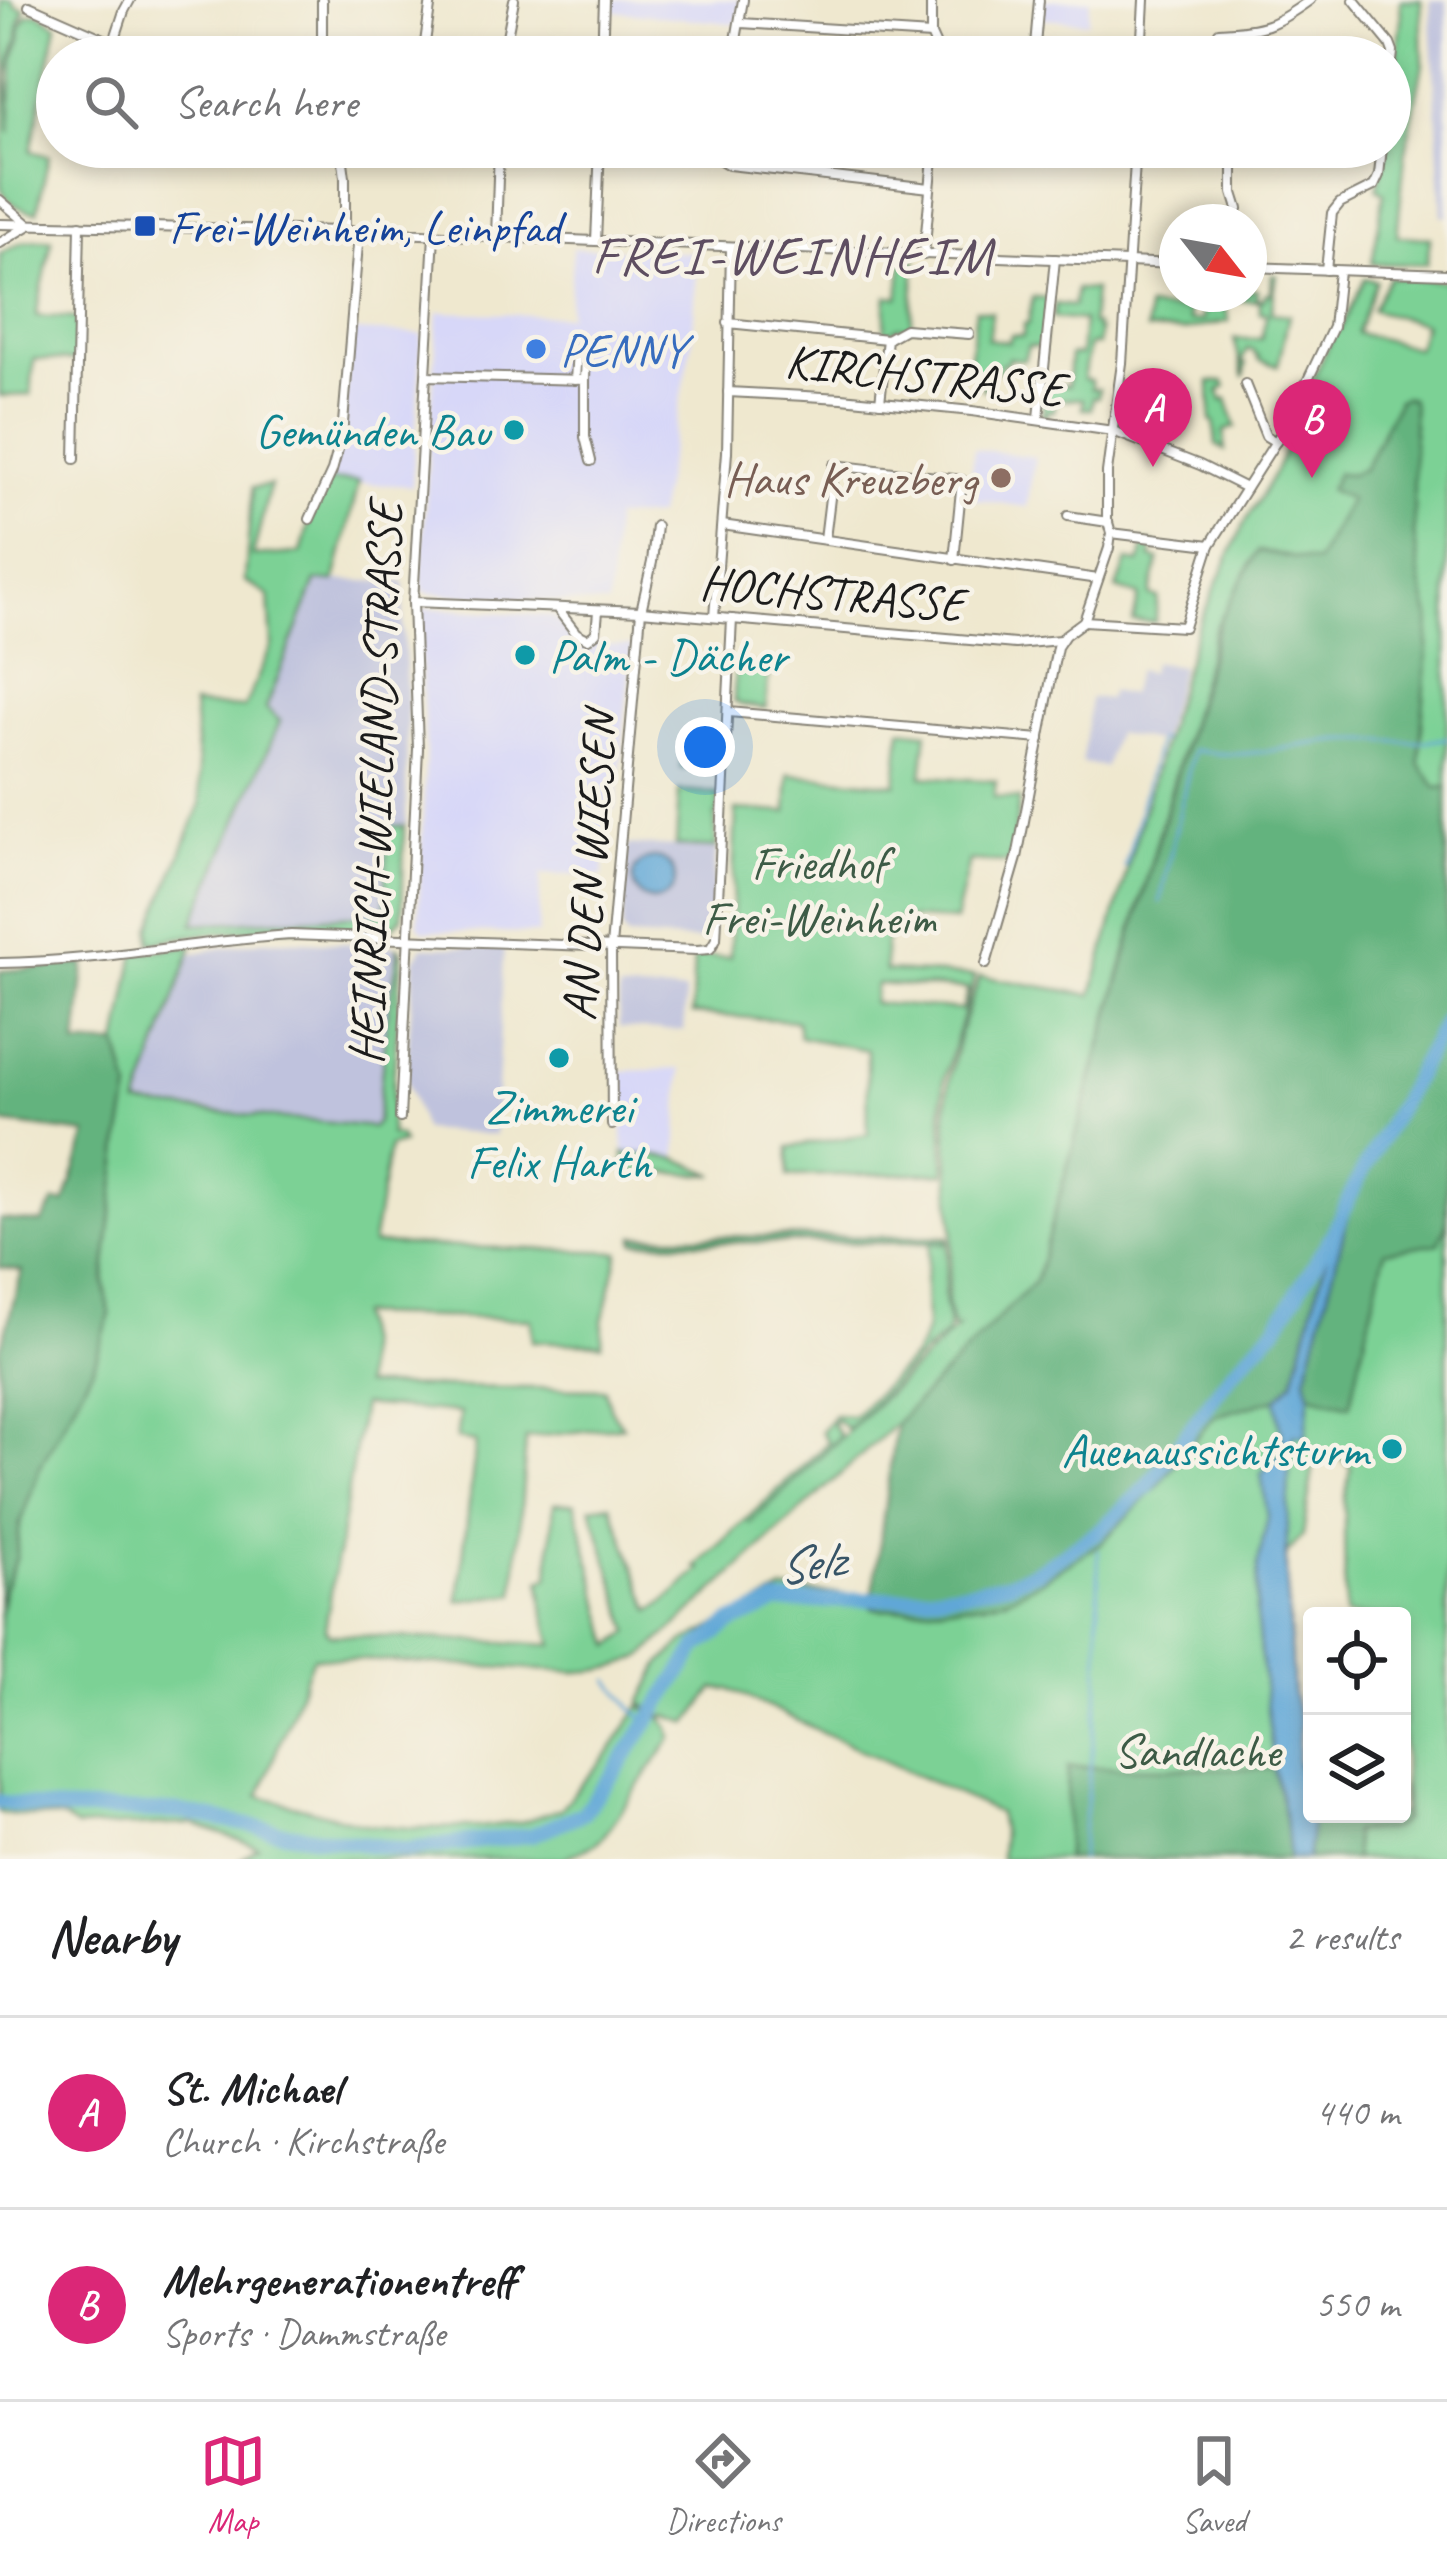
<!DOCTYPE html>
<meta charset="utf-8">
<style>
:root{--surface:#fff;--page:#f2f2f2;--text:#202124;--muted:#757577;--line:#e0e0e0;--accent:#db2777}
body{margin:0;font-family:Caveat,sans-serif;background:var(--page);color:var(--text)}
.controls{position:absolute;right:36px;bottom:36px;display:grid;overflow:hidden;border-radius:12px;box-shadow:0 6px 18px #0003}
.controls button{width:108px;height:108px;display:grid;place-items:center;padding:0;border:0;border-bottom:3px solid var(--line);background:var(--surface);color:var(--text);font:60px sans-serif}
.compass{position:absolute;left:1159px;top:204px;width:108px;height:108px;border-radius:50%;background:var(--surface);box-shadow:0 6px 18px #0003;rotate:121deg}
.you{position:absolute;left:705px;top:747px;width:42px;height:42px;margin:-30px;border:9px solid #fff;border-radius:50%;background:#1a73e8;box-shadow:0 0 0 18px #1a73e833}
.badge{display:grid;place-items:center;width:78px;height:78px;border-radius:50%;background:var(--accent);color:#fff;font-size:39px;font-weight:700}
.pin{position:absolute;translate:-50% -99px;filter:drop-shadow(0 3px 6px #0008)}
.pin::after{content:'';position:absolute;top:63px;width:42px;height:36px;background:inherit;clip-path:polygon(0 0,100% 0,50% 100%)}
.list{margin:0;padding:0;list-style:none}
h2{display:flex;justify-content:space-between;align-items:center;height:156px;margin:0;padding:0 48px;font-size:51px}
h2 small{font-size:39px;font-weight:400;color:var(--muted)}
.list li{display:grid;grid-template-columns:78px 1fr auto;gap:36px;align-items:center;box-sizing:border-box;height:192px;padding:0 48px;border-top:3px solid var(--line)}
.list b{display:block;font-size:45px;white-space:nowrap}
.list p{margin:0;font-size:39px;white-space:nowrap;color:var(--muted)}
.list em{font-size:39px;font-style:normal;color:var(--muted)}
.icon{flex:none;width:66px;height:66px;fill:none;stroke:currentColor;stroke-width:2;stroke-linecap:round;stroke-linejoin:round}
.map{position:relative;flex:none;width:1447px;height:1859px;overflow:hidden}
.search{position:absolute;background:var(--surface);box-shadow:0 6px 18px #0003;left:36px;right:36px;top:36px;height:132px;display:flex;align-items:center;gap:30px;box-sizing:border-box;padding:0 42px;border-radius:66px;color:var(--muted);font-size:45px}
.sheet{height:540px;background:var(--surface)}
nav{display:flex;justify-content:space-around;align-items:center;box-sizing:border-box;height:168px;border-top:3px solid var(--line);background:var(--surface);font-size:33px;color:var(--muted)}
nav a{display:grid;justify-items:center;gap:6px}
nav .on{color:var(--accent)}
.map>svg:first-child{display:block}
.built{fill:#d7d7f8}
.industrial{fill:#bfc2dd}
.green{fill:#7bd195;stroke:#4c7658;stroke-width:3;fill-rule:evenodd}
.forest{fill:#64b37e;stroke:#40684d;stroke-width:3}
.water{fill:#60a7d7;stroke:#3e627a;stroke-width:3}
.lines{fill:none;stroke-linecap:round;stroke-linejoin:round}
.stream{stroke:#60a7d7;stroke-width:3}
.river{stroke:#60a7d7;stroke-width:15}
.minor-casing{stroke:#868276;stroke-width:12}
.minor{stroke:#fff;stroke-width:8}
.transit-dot{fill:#1a4fb4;stroke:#f7f3e8;stroke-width:4.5}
.shop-dot{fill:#3f7fe0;stroke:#f7f3e8;stroke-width:4.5}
.culture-dot{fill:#0f9aa8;stroke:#f7f3e8;stroke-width:4.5}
.education-dot{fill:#8d6e63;stroke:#f7f3e8;stroke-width:4.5}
.labels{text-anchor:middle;stroke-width:9;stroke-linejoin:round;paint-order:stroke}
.transit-label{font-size:48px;fill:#164399;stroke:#f7f3e8;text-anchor:start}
.shop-label{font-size:48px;fill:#366cbe;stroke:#f7f3e8;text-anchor:start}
.street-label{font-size:48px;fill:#1c1c1c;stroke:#f7f3e8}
.culture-label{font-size:48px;fill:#0d838f;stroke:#f7f3e8;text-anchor:end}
.education-label{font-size:48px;fill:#785e54;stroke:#f7f3e8;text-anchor:end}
.park-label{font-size:48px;fill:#3d5b46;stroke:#f7f3e8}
.water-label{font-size:51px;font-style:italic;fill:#375467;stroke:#f7f3e8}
.quarter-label{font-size:54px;letter-spacing:3px;fill:#5e4e61;stroke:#f7f3e8}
</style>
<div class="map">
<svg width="1447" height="1859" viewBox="0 0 1447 1859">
<rect width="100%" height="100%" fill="#f7f3e8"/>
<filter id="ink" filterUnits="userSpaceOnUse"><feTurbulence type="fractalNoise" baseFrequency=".00833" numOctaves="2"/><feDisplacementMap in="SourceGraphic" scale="24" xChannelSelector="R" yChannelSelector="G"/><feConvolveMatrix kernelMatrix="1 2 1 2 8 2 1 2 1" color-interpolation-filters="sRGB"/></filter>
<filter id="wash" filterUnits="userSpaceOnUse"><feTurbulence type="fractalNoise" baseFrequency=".004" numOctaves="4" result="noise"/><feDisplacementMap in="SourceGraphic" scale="48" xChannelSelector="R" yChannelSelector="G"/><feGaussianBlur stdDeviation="2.7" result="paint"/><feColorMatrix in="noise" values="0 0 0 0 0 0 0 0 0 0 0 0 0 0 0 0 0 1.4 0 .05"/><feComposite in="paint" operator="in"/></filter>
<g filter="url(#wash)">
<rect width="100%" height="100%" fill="#efe8cf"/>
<g class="built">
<path d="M612,0H740L737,24L612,11Z"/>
<path d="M1044,0H1090L1088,22L1042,18Z"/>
<path d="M573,248L698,253L692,345L657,516L614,518L608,605L427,593L423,591L421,578L438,312L568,316Z"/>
<path d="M352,331L422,334L412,486L327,481L342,435Z"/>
<path d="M974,449L1035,457L1027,507L967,498Z"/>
<path d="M428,608L552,616L583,645L597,641L602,645L632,646L616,809H610L608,817L603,876L541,874L538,934L424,931L418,926L426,749L418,619L421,610Z"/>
<path d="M681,1069L677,1158L624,1153L620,1071Z"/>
</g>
<g class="industrial">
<path d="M1430,0H1447V216L1442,217Z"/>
<path d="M316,580L405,582L403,626L407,705L406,824L404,826H387L386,914L192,925L280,722L266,709Z"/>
<path d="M1152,662L1181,666L1160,742L1115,733L1105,767L1082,763L1090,698L1108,699L1110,691L1129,695L1137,670L1150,673Z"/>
<path d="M627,845L716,848L711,938L705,941L627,937L622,930Z"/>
<path d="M285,940L397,946L398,954L386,1028L377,1122L374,1127L138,1105L189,954L261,941Z"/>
<path d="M423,947H504L495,1135L423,1130L406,1079L415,960Z"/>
<path d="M619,991L685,992L684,1031L619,1028Z"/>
</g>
<g class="green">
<path d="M1,0H12L16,6L25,9L19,23L18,39L11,58L8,76L10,134L13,59L20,42L21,26L27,15L38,13L57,25L31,151L49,156L37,212C22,211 6,202 1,187L6,71Z"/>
<path d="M1400,0H1421L1423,64L1405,155L1397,236L1430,238L1427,264H1372L1384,193L1377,189L1386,147H1390V113L1401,19Z"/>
<path d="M36,240H52L36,316L78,318L77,361L34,359L31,395L0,396V254L23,242Z"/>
<path d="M903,260H916L911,326L899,327L884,335L887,296L899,297Z"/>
<path d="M1272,275H1277L1271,313L1289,315L1278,366L1258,360L1259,356L1255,355L1254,351L1247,349L1242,362L1246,364L1244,377L1234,339H1261L1267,313H1260V301L1224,300L1222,294H1234V297L1242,298L1243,294H1249V290H1257L1256,298L1264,299L1265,294L1271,293Z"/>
<path d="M1389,277L1447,281V787L1437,789L1419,763L1430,618L1421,583L1414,534L1413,406L1398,400L1364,469L1350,474L1338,473L1330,490L1350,498L1316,563L1220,619L1215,629L1036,1281L896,1423L645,1655C623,1667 603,1671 577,1672L313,1657L259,1796L369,1825L414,1828L479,1827L521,1822L560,1809L610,1752L640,1706C654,1714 672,1720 672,1738L605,1834L595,1844L561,1859H241L258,1847L193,1824L77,1828L63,1819L0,1813V1617L4,1589L16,1559L20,1524L40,1467L94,1365L110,1314L104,1281L120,1145L130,1090L118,1045L135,953L193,945L138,1105L373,1127L377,1122L386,1028L398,954L397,946L402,953L390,1127V1135L399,1136L403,1143L389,1147L372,1244L619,1252L603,1321L602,1344L532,1341L531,1319L358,1315L364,1346L363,1386L605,1389L611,1410L623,1426L526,1438L515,1594L458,1601L476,1442L456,1439L460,1413L362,1405L325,1629L329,1634L553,1645L544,1611L541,1581L549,1577L554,1503H575L612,1646L630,1632L591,1507L611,1504L651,1611L662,1604L701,1569L696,1567L828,1442L821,1431L834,1415L853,1416L913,1357L921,1344L926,1328L925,1281L930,1243H948L944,1298L949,1327L947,1334L924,1353L847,1429L836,1420L832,1423L840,1436L749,1524L957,1328L953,1329L947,1302L953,1232L946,1116L949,1080L960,1033L980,976L1092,995L1177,692L1197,628L1243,526L1272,477L1295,429L1291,426L1335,332L1340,330L1365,278L1376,281L1357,333L1417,348L1424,323L1372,310Z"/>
<path d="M1076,289L1094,290L1091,324L1096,325V330H1099L1098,345H1089L1083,379L1091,381V389H1099L1098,397H1093L1091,409H1082L1083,399H1056L1054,411H1048L1047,417H1042L1046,383L1068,386L1070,355H1080L1083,321L1053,318L1055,304L1073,306Z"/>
<path d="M1204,294H1213V307L1226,308L1229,321L1184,331L1147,330V308L1188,310L1190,321L1203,320L1202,311L1206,310Z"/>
<path d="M1033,297L1049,298L1042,347L1028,346L1024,360L1008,358L1007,364L1002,363L1000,371H990L987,389H982L983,376L968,371L976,309L992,312L988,339L1009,342L1011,335L1023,336L1024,324H1028Z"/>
<path d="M1210,382H1224L1226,387L1219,391L1222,401L1227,399L1236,427L1224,431L1225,450L1216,445L1214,422L1211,421Z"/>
<path d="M327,481H359L335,581H316L266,708L280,721L193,924L385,914L387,826H404L402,917L393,927L385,931L278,927L194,935L151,943V928L201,804L193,705L244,708L272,645L269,596L245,581L252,488L270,485L253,556L301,553L310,519Z"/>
<path d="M1145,542L1153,543L1151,558L1159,560L1150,595L1158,598L1155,622L1133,621L1139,596L1117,589L1127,561L1140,563Z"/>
<path d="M735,665L769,667L766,708L741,705L734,701Z"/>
<path d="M901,729L927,732L922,776L996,781L994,797L1019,799L1013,854H1010L1009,863L969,861L955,921L898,918L885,945V971L975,976L944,1079L942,1116L945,1173L788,1176L789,1147L868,1134L867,1050L799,1037L797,1021L692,1014L694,956L730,957L736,810L787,812L789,774L896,784ZM876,984L967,989L968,990L962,1010L873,1003Z"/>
<path d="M683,743L722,745L720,770L681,768Z"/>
<path d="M679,791L719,794L718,814L715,815L716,848L676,846Z"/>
<path d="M1447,1028V1859H1355L1352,1832L1394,1828L1404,1819L1402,1616H1345L1344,1501L1351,1467L1338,1456L1316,1450L1303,1535L1287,1554L1286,1565L1293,1692L1300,1724L1297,1762L1312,1790V1814L1323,1859H1086L1093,1767H1068L1066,1859H1000L1002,1833L998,1813L729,1689H714L689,1723L668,1716L666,1718L641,1703L660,1665L684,1642L784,1591L837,1593L872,1598L871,1607L882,1610L985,1603L1157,1487L1214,1416L1233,1411Z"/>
<path d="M624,1153L677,1158L716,1175L625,1171Z"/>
</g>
<g class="forest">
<path d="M1404,397L1411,399L1413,406L1414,534L1421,583L1430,618L1419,763L1437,788L1447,787V1220L1439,1243L1385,1251L1350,1405L1310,1394L1306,1377L1353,1192L1332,1235L1294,1380L1276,1399L1214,1416L1157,1487L1101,1543L1032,1586L1006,1599L985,1603L882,1610L871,1607L896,1423L1036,1280L1220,619L1258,551L1316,562L1350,499L1329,490L1338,473L1350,474L1364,469L1398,400Z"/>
<path d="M85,964L77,1045H118L130,1090L120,1145L104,1281L110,1314L94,1365L40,1467L20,1524L16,1559L4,1589L0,1617V1350L22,1271L0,1267V1219L42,1223L54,1202L65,1203L87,1134L0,1123V971Z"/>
<path d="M635,1236L948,1237V1243L635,1242Z"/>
<path d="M1297,1762L1312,1763V1814H1402V1786L1404,1787C1410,1836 1392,1828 1353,1832L1355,1859H1307L1313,1817L1301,1801L1303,1782Z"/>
<path d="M1068,1767L1274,1769L1285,1818L1289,1859H1066Z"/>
</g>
<g class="water">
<circle cx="654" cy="879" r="21"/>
<path d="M1357,1182L1306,1377L1310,1394L1306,1436L1293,1435L1289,1471L1286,1565L1293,1692L1300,1724L1297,1762L1303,1782L1301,1801L1313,1816L1307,1859H1289L1285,1818L1274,1769L1256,1615L1258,1563L1268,1517L1261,1474L1284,1448L1276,1399L1294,1380L1332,1235Z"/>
</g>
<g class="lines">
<g class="stream">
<path d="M1125,867L1158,740H1161"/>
<path d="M1160,902L1193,750C1254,763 1294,741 1353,740C1386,739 1414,746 1447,738"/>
<path d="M1099,1539V1531"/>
<path d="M610,1680L631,1707L649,1722"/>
<path d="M1080,1859L1099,1687L1098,1549"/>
</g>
<path class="river" d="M0,1802L59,1810L180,1812L283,1832L404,1850L531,1835L583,1813L615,1772L698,1647L731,1623L777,1603L900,1598L974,1590L1008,1583L1039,1570L1099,1531L1147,1487L1232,1372L1277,1326L1332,1235L1357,1182L1447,1018"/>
</g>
</g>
<g filter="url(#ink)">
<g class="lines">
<g class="minor-casing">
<g id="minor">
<path d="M322,0V57"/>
<path d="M931,0V35L941,57"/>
<path d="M1354,0L1390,44L1393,52L1390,78"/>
<path d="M29,6L113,43L138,57"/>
<path d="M741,23L931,35"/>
<path d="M1219,32C1264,30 1274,26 1310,0"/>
<path d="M109,57L124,11L130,0"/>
<path d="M423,57L431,0"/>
<path d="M503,57L514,0"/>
<path d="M602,57L604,0"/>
<path d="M733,57L743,0"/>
<path d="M1034,57L1039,0"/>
<path d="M1141,57L1144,0"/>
<path d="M341,147L345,177V231"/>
<path d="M717,147L719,159L729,165L930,188"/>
<path d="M1233,147V193L1238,209"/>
<path d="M0,200L28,224"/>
<path d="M0,224L345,231L1177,264"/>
<path d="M496,238L499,147"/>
<path d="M596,241L600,147"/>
<path d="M0,243L28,226"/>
<path d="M924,255L934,147"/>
<path d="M1249,267L1447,274"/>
<path d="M1326,270L1332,213L1340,203L1374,186L1379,175L1382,147"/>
<path d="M728,323L887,339L905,329L969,334"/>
<path d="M426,376L585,380V437L591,461"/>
<path d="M575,380L577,350L586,351L585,380"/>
<path d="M1245,384L1266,436L1276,442"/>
<path d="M728,392L842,398L972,411L1113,431L1200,465L1246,488"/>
<path d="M880,402L887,339"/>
<path d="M1039,418L1055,259"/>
<path d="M75,459L80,225"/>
<path d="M1068,516L1108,522"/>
<path d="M310,519L332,471L342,435L359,232"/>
<path d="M722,525L1098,579"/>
<path d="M1111,533L1210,545"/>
<path d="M825,539L834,465L962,480L954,560"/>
<path d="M413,602L641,611L1015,644L1060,640"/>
<path d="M559,611L576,633L588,639L596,633L598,611"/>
<path d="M714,617L727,452L731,247"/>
<path d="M1084,621L1184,627L1210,545L1287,424L1333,327L1339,271"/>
<path d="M729,712L1040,739"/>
<path d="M0,963C98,962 194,941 291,935L697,950L710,949L716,939L732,619"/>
<path d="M986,964L1017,858L1057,647L1065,635L1084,621L1109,548L1111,533L1107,519V472L1122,363L1136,147"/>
<path d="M400,1118L418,749L413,602L434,235"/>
<path d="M612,1125L611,947L641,611L652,562L656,526"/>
</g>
</g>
<use href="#minor" class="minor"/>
</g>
</g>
<rect class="transit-dot" x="133" y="214" width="24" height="24" rx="6"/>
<circle class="shop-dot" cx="536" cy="349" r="12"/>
<g class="culture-dot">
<circle cx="514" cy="430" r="12"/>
<circle cx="525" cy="655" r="12"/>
<circle cx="559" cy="1058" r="12"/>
<circle cx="1392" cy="1449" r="12"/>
</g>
<circle class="education-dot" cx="1001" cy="478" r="12"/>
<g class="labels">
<g class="transit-label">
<text x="169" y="243">Frei-Weinheim, Leinpfad</text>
</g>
<g class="shop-label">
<text x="560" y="366">PENNY</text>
</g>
<g class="street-label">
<text transform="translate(925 374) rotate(6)" y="17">KIRCHSTRASSE</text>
<text transform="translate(832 592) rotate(5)" y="17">HOCHSTRASSE</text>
<text transform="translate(374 783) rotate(-88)" y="17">HEINRICH-WIELAND-STRASSE</text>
<text transform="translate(588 866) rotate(-86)" y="17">AN DEN WIESEN</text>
</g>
<g class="culture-label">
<text x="490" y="447">Gemünden Bau</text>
<text x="549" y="672" text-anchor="start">Palm - Dächer</text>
<text x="559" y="1123" text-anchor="middle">Zimmerei<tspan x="559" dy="55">Felix Harth</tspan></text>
<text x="1368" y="1466">Auenaussichtsturm</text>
</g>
<g class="education-label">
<text x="977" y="495">Haus Kreuzberg</text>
</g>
<g class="park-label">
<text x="819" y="879">Friedhof<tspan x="819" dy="55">Frei-Weinheim</tspan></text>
<text x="1197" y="1767">Sandlache</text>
</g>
<g class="water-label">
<text transform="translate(810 1562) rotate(-7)" y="18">Selz</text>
</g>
<g class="quarter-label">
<text x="793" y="273">FREI-WEINHEIM</text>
</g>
</g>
</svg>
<div class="controls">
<button><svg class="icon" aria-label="locate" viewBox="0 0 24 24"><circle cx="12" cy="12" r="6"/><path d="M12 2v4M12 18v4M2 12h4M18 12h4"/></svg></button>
<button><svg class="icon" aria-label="layers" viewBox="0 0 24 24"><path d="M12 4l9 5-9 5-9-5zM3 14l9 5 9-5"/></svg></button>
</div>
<svg class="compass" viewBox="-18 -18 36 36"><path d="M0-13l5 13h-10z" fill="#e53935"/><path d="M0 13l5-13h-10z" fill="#757577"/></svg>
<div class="you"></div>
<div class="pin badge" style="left:1153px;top:467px">A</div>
<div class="pin badge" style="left:1312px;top:478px">B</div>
<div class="search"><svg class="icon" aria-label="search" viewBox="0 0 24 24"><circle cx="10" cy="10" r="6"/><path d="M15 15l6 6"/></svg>Search here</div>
</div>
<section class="sheet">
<h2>Nearby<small>2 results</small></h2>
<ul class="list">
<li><span class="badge">A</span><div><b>St. Michael</b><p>Church · Kirchstraße</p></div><em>440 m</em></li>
<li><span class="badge">B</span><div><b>Mehrgenerationentreff</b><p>Sports · Dammstraße</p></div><em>550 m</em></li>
</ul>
</section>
<nav>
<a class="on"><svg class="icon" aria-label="map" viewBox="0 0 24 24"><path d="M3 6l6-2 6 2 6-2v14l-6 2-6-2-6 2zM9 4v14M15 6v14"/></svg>Map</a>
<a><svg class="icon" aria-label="directions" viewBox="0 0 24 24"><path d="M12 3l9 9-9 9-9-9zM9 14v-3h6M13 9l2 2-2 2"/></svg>Directions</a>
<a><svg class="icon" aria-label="saved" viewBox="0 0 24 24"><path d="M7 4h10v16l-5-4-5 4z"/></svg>Saved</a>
</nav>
